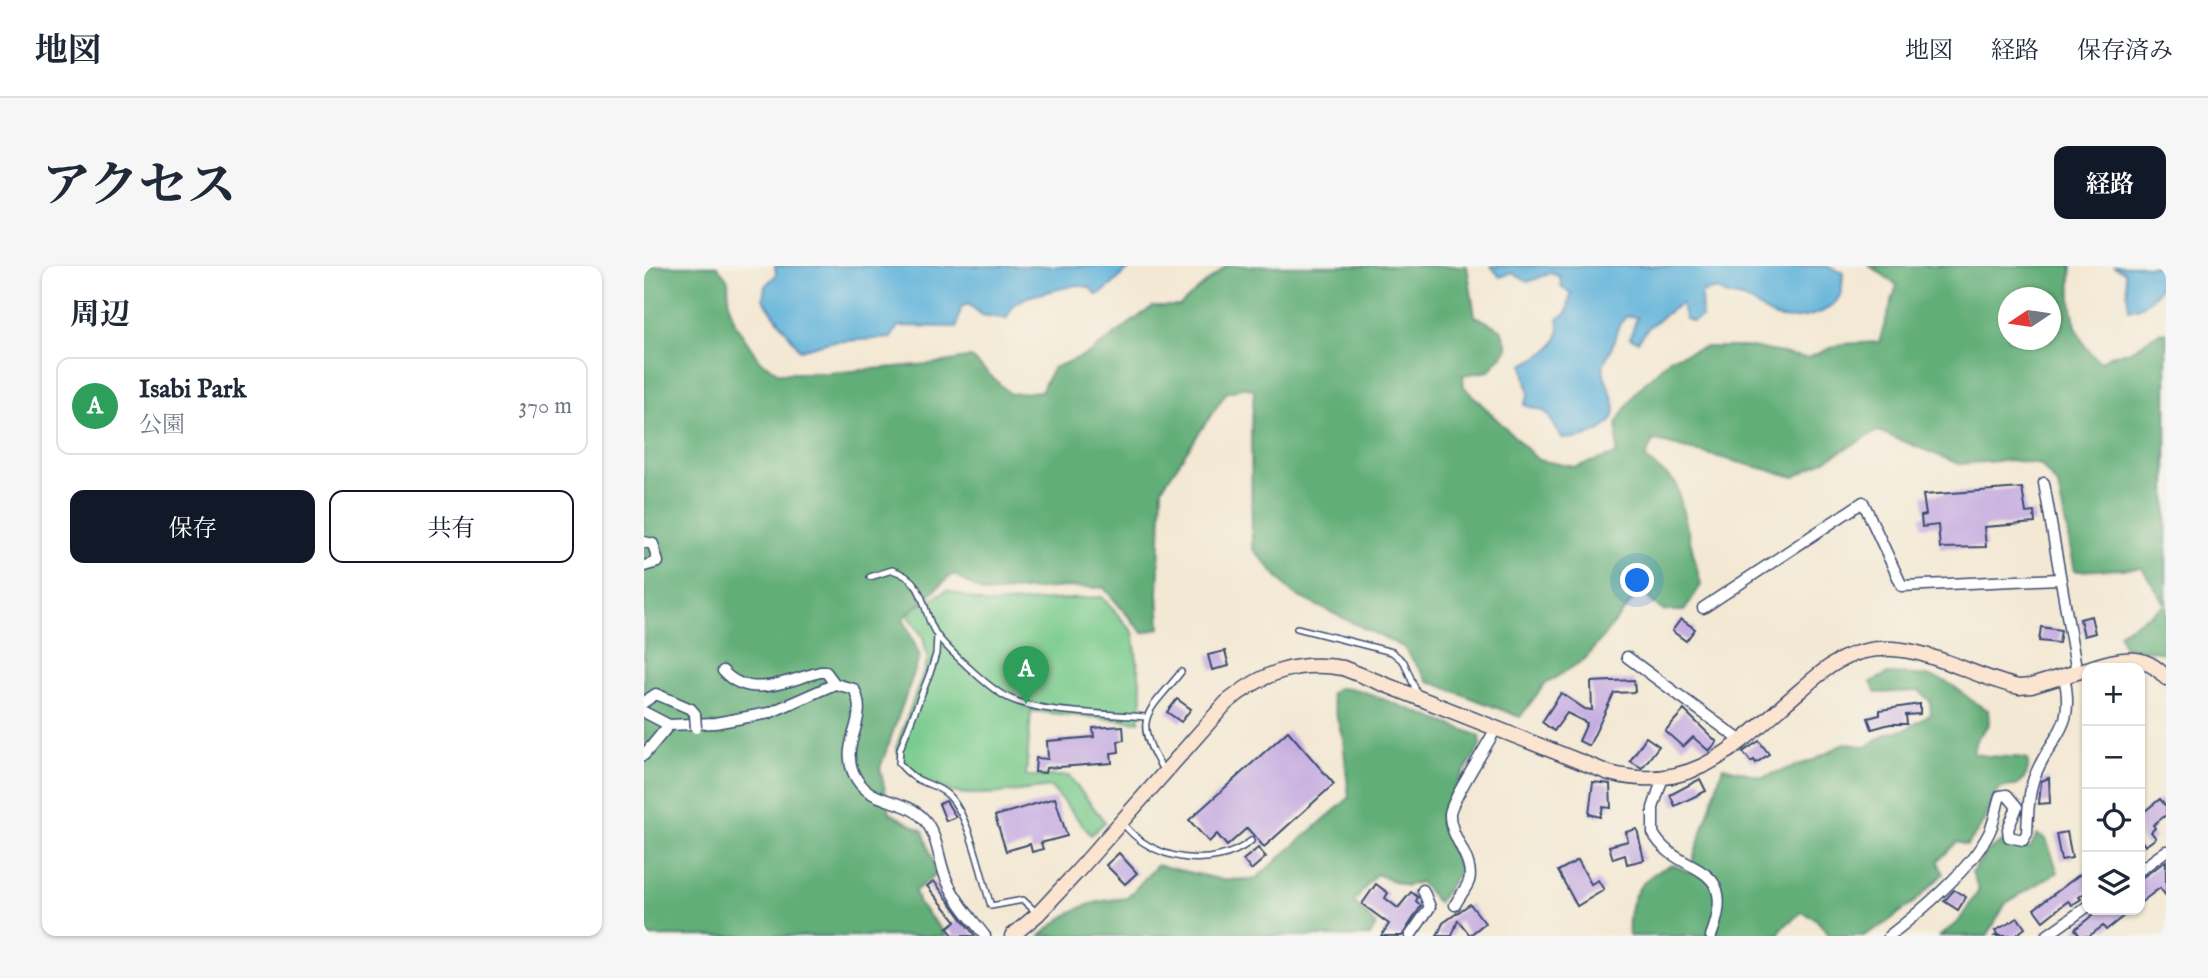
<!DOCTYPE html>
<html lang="ja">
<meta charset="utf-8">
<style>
:root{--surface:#fff;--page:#f6f6f7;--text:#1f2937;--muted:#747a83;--line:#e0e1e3;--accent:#111827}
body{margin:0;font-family:"IM FELL English","Noto Serif JP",serif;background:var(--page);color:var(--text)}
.controls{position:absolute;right:21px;bottom:21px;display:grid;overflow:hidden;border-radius:14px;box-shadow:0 2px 5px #0004}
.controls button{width:63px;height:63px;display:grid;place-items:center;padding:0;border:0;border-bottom:2px solid var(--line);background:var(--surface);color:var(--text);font:35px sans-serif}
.compass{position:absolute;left:1354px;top:21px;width:63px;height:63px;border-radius:50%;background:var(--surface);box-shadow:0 2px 5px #0004;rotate:257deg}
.you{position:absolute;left:994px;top:315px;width:24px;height:24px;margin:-18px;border:5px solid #fff;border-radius:50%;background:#1a73e8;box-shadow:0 0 0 10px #1a73e833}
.badge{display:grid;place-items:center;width:46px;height:46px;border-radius:50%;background:var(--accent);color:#fff;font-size:23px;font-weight:700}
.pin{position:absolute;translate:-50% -58px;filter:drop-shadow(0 2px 4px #0008)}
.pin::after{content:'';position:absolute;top:37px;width:24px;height:21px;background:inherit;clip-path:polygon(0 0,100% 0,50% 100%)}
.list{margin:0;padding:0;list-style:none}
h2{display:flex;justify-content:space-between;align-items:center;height:91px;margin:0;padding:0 28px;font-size:30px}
h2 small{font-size:23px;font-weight:400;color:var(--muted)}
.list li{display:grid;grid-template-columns:46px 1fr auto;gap:21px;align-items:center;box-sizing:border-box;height:98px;margin:0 14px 14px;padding:0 14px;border:2px solid var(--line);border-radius:14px}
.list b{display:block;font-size:26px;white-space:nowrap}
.list p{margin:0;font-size:23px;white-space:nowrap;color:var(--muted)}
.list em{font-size:23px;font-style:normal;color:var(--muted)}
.actions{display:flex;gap:14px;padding:21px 28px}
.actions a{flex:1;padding:16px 0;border:2px solid var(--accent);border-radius:14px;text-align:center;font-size:24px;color:var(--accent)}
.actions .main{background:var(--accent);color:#fff}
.icon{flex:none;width:38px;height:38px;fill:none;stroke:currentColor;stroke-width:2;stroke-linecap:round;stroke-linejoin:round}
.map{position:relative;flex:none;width:1522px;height:670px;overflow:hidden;border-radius:14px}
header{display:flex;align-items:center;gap:42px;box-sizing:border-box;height:98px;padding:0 35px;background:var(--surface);border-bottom:2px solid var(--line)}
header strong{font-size:33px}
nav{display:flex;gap:38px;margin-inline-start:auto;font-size:24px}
.intro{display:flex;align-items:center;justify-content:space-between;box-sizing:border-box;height:168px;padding:0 42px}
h1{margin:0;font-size:49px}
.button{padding:18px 32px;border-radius:14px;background:var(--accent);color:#fff;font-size:24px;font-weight:700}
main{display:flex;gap:42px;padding:0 42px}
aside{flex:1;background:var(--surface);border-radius:14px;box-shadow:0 2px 5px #0004}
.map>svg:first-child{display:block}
.green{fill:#78ca8c;stroke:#4a7c75;stroke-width:2}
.forest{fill:#62ae78;stroke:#3e6e6b;stroke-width:2;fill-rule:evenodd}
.water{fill:#5eb2da;stroke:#3c709c;stroke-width:2}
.building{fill:#c6ade1}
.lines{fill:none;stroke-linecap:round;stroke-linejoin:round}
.lane-casing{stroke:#3b4b70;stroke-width:8}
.street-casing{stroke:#3b4b70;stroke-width:13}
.secondary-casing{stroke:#3b4b70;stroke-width:17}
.lane{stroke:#fff;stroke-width:5}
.street{stroke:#fff;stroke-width:10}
.secondary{stroke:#fce5d0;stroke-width:14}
.street-bridge-casing{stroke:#3b4b70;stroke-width:13;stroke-linecap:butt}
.street-bridge{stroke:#fff;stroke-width:10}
</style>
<header>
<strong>地図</strong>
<nav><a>地図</a><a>経路</a><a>保存済み</a></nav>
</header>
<div class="intro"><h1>アクセス</h1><a class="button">経路</a></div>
<main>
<aside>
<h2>周辺<small></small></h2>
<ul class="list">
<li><span class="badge" style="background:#2e9e5b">A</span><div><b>Isabi Park</b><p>公園</p></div><em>370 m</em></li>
</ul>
<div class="actions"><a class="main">保存</a><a>共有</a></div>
</aside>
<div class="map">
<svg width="1522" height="670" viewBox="0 0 1522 670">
<rect width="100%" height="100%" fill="#f7f3e8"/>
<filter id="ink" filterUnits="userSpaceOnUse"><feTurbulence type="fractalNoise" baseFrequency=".0143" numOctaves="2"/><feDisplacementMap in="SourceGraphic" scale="14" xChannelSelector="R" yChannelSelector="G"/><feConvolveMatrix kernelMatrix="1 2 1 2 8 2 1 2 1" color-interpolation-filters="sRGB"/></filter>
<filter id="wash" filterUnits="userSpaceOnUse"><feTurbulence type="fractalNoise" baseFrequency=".00686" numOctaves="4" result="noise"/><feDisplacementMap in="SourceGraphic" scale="28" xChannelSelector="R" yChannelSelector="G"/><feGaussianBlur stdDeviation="1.57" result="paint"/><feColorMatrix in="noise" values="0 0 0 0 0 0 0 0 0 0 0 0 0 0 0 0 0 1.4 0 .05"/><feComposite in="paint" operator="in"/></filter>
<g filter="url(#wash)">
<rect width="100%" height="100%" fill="#f3e8d3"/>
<path class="green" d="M261,324L275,340L303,324L343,338L458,331L489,366L498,430L495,456L387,445L382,510H425L461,556L447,569L407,521C353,527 277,545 252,482L284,394L279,371L258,340Z"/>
<g class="forest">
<path d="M0,0H73L84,14L85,39L92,59L115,94L135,107H186L296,97L327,91L366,128L397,125L409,102L446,87L509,40H535L582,0H823L831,50L857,63L864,82L845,105L819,109L820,121L894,194L931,201L973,188V156L993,125L1027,92L1062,81H1107L1163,92L1197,78L1235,76L1253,19L1226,0H1428C1424,33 1428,76 1457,96C1468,86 1476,90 1488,84C1500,79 1508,66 1522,66V387L1480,381L1475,367L1522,339L1498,302L1431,305L1414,220L1397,199L1367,194L1315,198L1234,165L1151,211L1009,174L1001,192L1032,217L1057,319L1040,345H1019L996,325L941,393L900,419L876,451L784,415L759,381L649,328L608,282L607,168L610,124L600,121L582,127L518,222L514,327L516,362L499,367L460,322L423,321L340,327L309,308L259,352L276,390L236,502L246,547L279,565L293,607L271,625L275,638L303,670H0ZM1364,32H1406V74H1364Z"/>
<path d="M1243,408C1263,409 1290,407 1308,419C1321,428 1329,438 1344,444L1345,458L1332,474L1329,487C1348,494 1365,488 1384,493C1385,507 1382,512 1372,520C1343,519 1348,543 1337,560C1333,567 1328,573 1323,579L1313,576L1294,595L1299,608L1274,633L1239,659L1219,670H1186L1172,653L1158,646L1138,662L1134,670H985C982,635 994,610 1029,599L1045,606L1079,501L1119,511L1172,493L1201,477L1222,481L1242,468L1262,463L1287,448L1286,435L1275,425L1232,427L1227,416Z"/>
<path d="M694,422L715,424L836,470V480C805,534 786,541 816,604L794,637L776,616L762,620L732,608L710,636L732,659L726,670H396C427,643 443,635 483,632L513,599L579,614L611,613L705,532L699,473L686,428Z"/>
<path d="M1393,569L1402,573L1414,606L1362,637L1343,670H1296L1315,655L1335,624L1328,606L1343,586L1358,576L1372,583L1386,582Z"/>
</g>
<g class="water">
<path d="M131,0H492C477,4 472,21 453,29L445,21L432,19L383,31L370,39L362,53L338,49L324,38L317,41L313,61L254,60L247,72L185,76L156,84L119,33L121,20L132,9Z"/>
<path d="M847,0H1183L1199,7C1198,14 1199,23 1196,29C1187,49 1151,56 1132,51C1120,48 1113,38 1103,34C1092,29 1083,32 1073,23L1057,27L1058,51L1049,56L1042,53L1037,37L1006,60L994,75L986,72L993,51L983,50C971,60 973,70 967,83C965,88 961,93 960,98C955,119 991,147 954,165C940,172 933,174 918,172L902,146L880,139L885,128L879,99C899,89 920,79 914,53L923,47L927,27L918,22L916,11L907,7L884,16L868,7L856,11Z"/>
<path d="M1469,0H1522C1522,19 1505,42 1485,44L1481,6Z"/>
</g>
<g id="blocks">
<g class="building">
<path d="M1378,222L1382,247L1390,246L1391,257L1340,261L1342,281L1296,282L1294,259L1278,261L1277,250L1282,249L1279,229Z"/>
<path d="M1447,350L1451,367L1440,370L1436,353Z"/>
<path d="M1037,353L1051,363L1042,375L1028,365Z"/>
<path d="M1397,361L1417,364L1415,377L1395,375Z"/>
<path d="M581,385L585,400L568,404L564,389Z"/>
<path d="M990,414L991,426L970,427L945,480L935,475L943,457L923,447L910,465L898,456L917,427L941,443L948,444L947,416Z"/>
<path d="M533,433L547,443L537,456L523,446Z"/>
<path d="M1276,438V448L1262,449L1263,458H1246L1228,463L1224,452L1236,449V444Z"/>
<path d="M1040,444L1073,476L1065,485L1049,471L1039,481L1021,465Z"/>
<path d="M479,460L480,474L474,475L475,486L467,487L468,497L402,502L401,507L391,506L392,492L404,493L403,475L450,471L449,462Z"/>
<path d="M644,465L690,518L620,581L603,562L583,580L573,568L565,576L545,554Z"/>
<path d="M1002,471L1015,480L998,502L986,495Z"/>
<path d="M1115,475L1125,488L1112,497L1110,494L1107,496L1099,486Z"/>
<path d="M1405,512L1406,537L1395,538L1397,515Z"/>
<path d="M1056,513L1062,525L1031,540L1026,529Z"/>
<path d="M949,516L966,518L967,542L959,541L956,551L945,548Z"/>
<path d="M411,532L423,570L397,577L399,583L388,586L386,578L362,585L351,550Z"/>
<path d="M1516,533L1522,540V549L1509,559L1511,562L1507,566L1512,572L1501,580L1496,572V549Z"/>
<path d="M302,535L312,551L302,555L295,538Z"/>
<path d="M993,563L1000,594L983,598L981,589L969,593L965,580L984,575L982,566Z"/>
<path d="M1423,566L1428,592L1417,594L1412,568Z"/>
<path d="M614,582L622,591L607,604L599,594Z"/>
<path d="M475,587L493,607L481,618L462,599Z"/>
<path d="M934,594L947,618L954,614L960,624L933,640L914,605Z"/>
<path d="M1522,595V630L1516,622L1496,637V613Z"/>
<path d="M1443,603V625L1435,631L1437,633L1428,639L1424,635L1399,655L1390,643Z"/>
<path d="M290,615L315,649L331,670H310L303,662L312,655L283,620Z"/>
<path d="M732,618L744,627L741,632L754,642L767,626L774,631L772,635L777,640L758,670H737L745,658L718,638Z"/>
<path d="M1310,624L1322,631L1314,644L1300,635Z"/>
<path d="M826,638L841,657L826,669L814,654L808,670H793L799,657Z"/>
<path d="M1450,644H1487L1462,664L1459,660L1445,670H1436L1431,663L1450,648Z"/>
<path d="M1374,652L1381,662L1371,670H1351L1354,668L1351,665Z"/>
</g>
</g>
</g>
<g filter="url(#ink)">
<use href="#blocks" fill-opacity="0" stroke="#3b4b70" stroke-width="2"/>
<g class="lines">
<g class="lane-casing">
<g id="lane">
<path d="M226,311L248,304C286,315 276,349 295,372C307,386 343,420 359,429C390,448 462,447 501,451"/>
<path d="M653,362L748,386L760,396L773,427"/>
<path d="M293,370L292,388L286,407L256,483L255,497C274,521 287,514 304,529C326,550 337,610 347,640L379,634L392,646"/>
<path d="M519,504C486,450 505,447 537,406"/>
<path d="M478,556C506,595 569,605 607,575"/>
</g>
</g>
<g class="street-casing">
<g id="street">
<path d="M1400,217L1433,407"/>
<path d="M0,276L9,278L14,296L0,300"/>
<path d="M1059,342L1219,236L1258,320L1416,313"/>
<path d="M983,391L1096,474"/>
<path d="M79,405C106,435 144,414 176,406H182L191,418"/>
<path d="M0,436L12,428L47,443L51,448"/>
<path d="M0,446L25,459"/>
<path d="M0,489L25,459L71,457L125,447L191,418L210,423C226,454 196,475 209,506C223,540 258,530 279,552C295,569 294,597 304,617C313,637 328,653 341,670"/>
<path d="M1018,514L1009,542V567C1033,612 1097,592 1067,670"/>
<path d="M1496,604L1522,585"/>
<path d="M811,639C815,631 822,623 825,615C831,593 805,571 806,548C806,536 844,479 852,462"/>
<path d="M766,670L786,641L779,624"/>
<path d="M1245,670C1276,646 1328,602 1345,567C1351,555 1352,542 1356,530L1363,529L1373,541L1364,563L1365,571L1379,574L1383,567C1384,550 1384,529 1390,512C1407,467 1432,466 1420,410"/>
<path d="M1402,670L1443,641"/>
</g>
</g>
<g class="secondary-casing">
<g id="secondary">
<path d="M1446,402C1475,393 1500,385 1522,412"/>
<path d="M368,670L394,648L433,606L582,437C618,407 652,394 699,402L965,507C1053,530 1096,475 1158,423C1177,406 1196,390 1221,385C1273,373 1326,411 1375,421L1387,420L1443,403"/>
</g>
</g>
<use href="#lane" class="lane"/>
<use href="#street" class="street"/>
<use href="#secondary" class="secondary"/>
<g class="street-bridge-casing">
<path id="street-bridge" d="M51,448L52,462"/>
</g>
<use href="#street-bridge" class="street-bridge"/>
</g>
</g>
</svg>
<div class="controls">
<button>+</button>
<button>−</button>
<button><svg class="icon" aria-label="locate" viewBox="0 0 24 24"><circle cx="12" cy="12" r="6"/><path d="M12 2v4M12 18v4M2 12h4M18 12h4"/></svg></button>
<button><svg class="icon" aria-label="layers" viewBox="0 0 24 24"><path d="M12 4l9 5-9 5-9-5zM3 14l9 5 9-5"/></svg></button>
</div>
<svg class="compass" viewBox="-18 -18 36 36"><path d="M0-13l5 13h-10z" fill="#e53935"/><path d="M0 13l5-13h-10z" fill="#747a83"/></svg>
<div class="you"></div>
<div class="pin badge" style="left:382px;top:438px;background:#2e9e5b">A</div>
</div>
</main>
